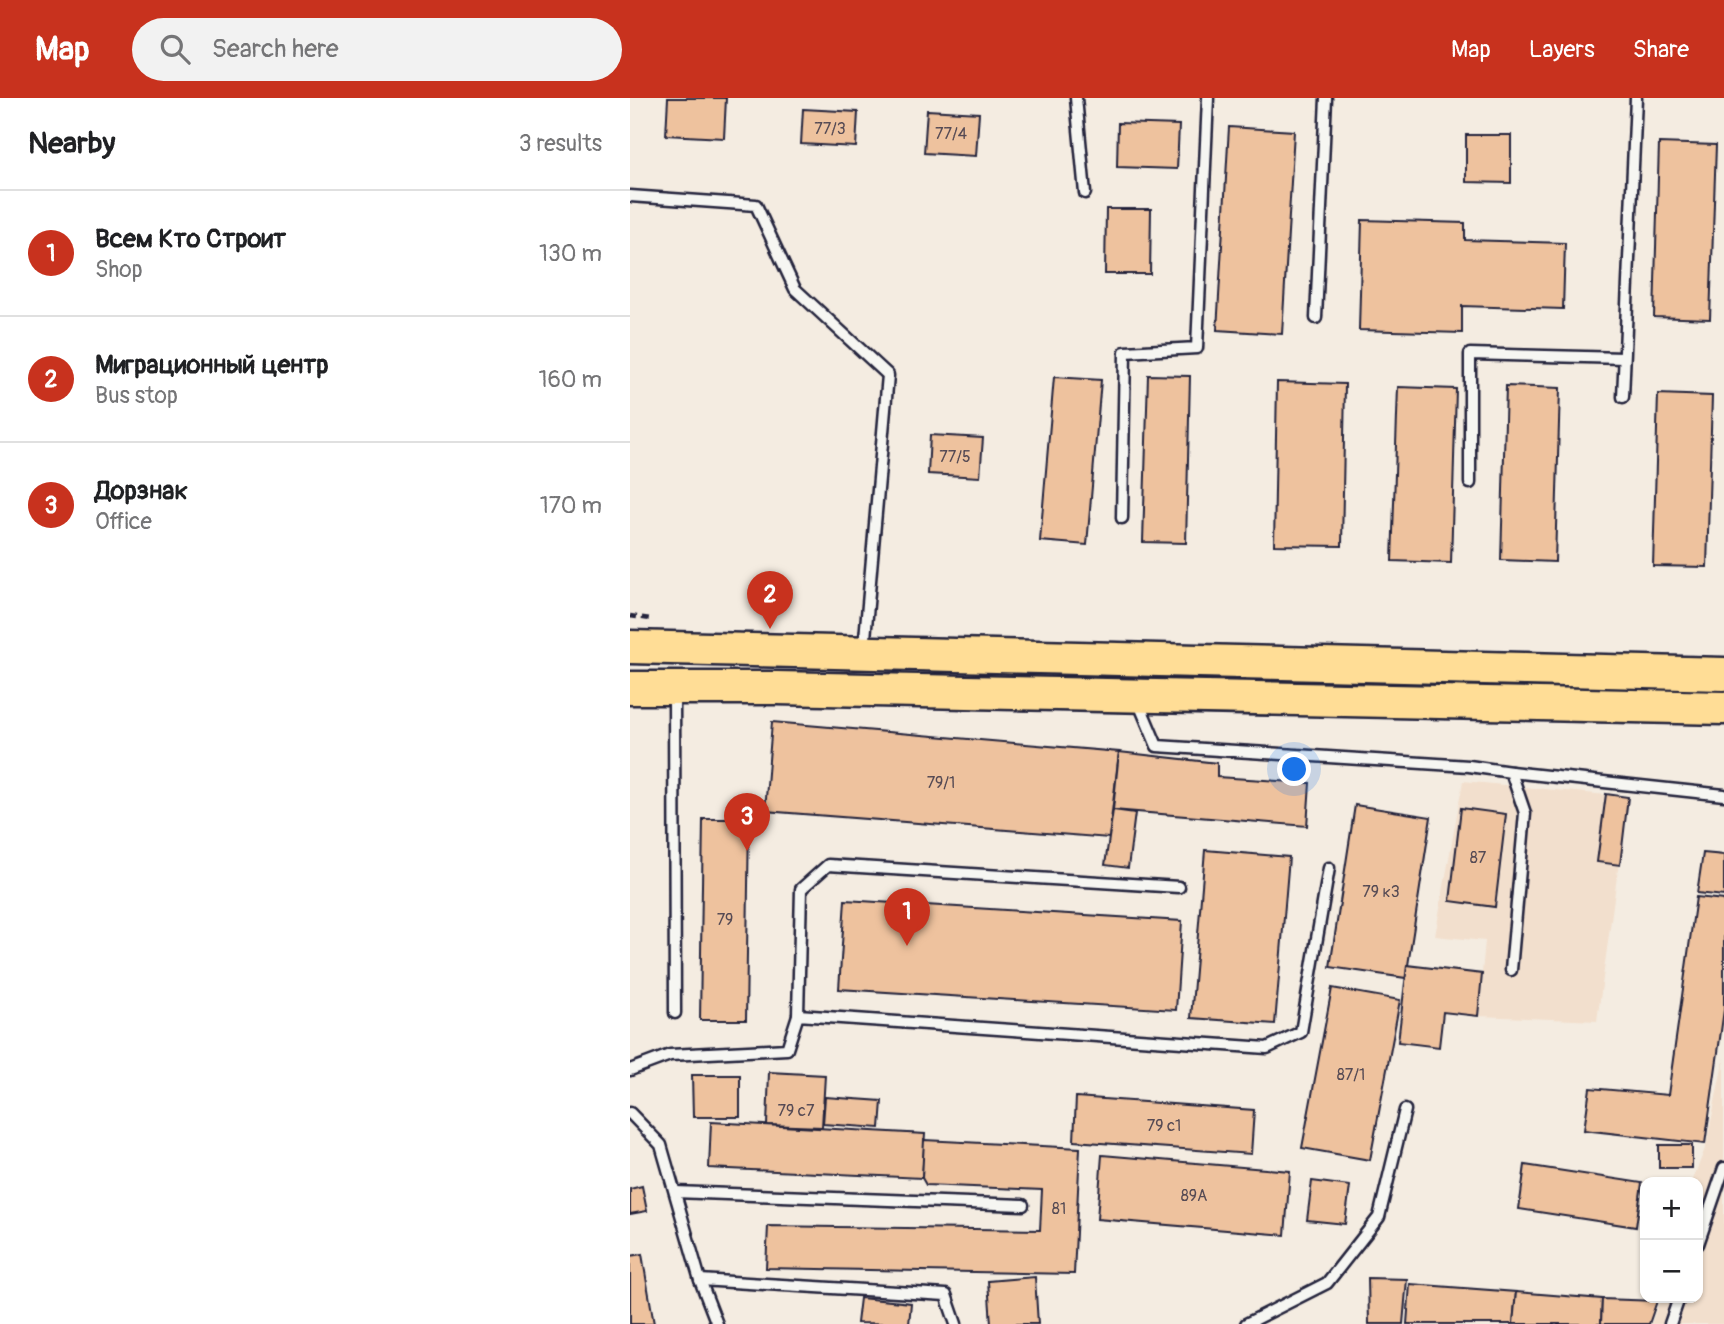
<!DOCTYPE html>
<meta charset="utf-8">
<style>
:root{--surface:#fff;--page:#f2f2f2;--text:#202124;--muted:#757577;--line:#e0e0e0;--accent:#c8321e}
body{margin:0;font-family:Pangolin,sans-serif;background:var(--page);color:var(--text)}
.controls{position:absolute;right:21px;bottom:21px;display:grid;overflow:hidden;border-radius:14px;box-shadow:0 2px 5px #0004}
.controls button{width:63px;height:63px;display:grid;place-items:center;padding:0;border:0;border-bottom:2px solid var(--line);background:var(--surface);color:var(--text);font:35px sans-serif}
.you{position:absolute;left:665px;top:672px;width:24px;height:24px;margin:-18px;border:5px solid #fff;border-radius:50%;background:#1a73e8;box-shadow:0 0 0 10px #1a73e833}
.badge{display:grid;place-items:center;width:46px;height:46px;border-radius:50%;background:var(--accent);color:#fff;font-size:23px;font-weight:700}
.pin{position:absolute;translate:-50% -58px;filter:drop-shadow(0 2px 4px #0008)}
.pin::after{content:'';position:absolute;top:37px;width:24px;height:21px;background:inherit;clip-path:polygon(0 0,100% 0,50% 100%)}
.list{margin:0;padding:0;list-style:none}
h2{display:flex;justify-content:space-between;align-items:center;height:91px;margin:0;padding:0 28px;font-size:30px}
h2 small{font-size:23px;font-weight:400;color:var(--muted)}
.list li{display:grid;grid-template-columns:46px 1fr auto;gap:21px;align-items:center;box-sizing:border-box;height:126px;padding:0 28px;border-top:2px solid var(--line)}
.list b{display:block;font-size:26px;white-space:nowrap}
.list p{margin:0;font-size:23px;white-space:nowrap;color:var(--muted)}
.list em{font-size:23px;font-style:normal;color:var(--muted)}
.icon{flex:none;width:38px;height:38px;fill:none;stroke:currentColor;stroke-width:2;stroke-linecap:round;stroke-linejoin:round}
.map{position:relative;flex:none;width:1094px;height:1226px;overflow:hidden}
header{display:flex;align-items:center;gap:42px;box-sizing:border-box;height:98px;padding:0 35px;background:var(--accent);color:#fff}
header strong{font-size:33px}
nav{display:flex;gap:38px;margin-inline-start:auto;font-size:24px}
.search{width:490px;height:63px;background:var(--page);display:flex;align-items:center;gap:18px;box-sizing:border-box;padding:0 24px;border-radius:38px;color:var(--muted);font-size:26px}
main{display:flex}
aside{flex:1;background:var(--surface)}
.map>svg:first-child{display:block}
.built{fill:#f2dfcd}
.building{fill:#eec29e;stroke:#22223b;stroke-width:2}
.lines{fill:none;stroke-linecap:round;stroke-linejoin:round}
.service-casing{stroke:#22223b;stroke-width:15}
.primary-casing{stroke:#22223b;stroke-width:37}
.path{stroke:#22223b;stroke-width:4.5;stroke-dasharray:7 5;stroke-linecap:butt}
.service{stroke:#f6f6f2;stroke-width:10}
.primary{stroke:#ffdd96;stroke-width:32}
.labels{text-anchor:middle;stroke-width:6;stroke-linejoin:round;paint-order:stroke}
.number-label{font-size:16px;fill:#554a54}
</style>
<header>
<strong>Map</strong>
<div class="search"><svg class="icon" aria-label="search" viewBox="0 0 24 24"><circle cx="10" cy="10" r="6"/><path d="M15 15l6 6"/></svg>Search here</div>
<nav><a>Map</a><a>Layers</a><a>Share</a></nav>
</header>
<main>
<aside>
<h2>Nearby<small>3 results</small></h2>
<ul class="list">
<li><span class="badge">1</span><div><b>Всем Кто Строит</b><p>Shop</p></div><em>130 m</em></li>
<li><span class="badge">2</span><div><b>Миграционный центр</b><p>Bus stop</p></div><em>160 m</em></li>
<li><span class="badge">3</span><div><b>Дорзнак</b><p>Office</p></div><em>170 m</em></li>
</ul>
</aside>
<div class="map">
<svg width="1094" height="1226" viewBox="0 0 1094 1226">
<rect width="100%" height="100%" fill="#f4ece1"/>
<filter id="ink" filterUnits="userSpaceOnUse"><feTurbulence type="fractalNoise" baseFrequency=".0143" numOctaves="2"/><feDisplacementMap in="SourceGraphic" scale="14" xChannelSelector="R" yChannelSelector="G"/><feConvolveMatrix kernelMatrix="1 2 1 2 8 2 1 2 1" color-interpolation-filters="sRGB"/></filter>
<g filter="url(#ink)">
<g class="built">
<path d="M833,683L998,699L967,923L848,918L855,843L805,838Z"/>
<path d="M1094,960V1226H1021L1031,1200H1068V1084H1062L1076,1048Z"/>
</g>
<g class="building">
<path d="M38,0H96L94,40L36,37Z"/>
<path d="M173,11L228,14L226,49L171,46Z"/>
<path d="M297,12L349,15L346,58L294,55Z"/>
<path d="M488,25L549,27L547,71L487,69Z"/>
<path d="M599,29L664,33L652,236L587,232Z"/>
<path d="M836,37H881V85L836,84Z"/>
<path d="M1029,45L1086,47L1080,221L1024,219Z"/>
<path d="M476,111H521L520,176H475Z"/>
<path d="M732,122L835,125V142L935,145L933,211L832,208V235L729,232Z"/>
<path d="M518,277L560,278L556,445L513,444Z"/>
<path d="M424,279L471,282L457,447L410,443Z"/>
<path d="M647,284L715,286L712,448L644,447Z"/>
<path d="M876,288L930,290L925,464L871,462Z"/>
<path d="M768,289L826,291L821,465L762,463Z"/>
<path d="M1028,296L1082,298L1077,469L1023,468Z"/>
<path d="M300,337L353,340L350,379L298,376Z"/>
<path d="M142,624L489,654L479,740L135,713Z"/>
<path d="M489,654L587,665V679L680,685L677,728L483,712Z"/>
<path d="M976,696L998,699L990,767L967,764Z"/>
<path d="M725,707L801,719L776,880L700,869Z"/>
<path d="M831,710L876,716L865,809L820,803Z"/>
<path d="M483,712L505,715L498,770L475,767Z"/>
<path d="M73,721H119L116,922H70Z"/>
<path d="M575,752L659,759L645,926L561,920Z"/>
<path d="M1073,755L1094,757V798L1067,795Z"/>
<path d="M1066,799L1094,802V912L1075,1046L954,1032L960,990L1038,997Z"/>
<path d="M215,802L552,823L546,912L209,891Z"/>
<path d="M777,867L852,876L848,918L813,914L809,949L768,944Z"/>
<path d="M702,890L770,902L740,1062L672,1050Z"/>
<path d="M139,974L195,977L192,1029L137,1027Z"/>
<path d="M62,977H110V1019H63Z"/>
<path d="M195,999L252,1003L250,1030L193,1026Z"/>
<path d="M446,999L624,1012L621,1056L444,1043Z"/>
<path d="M81,1024L295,1036L292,1080L79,1070Z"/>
<path d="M294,1042L450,1050L444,1176L136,1170L138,1128L410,1132L412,1092L296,1087L292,1080Z"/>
<rect x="1029" y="1047" width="33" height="23"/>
<path d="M472,1057L660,1073L655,1137L467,1121Z"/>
<path d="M895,1067L1012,1085L1006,1129L889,1111Z"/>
<path d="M682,1083L720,1088L715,1126L677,1122Z"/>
<path d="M12,1088L17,1113L0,1116V1091Z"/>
<path d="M12,1156L24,1226H0V1158Z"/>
<path d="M405,1179L408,1226H361L358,1183Z"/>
<path d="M738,1180L777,1181L773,1226H739Z"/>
<path d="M780,1186L886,1194L883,1226H777Z"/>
<path d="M886,1194L972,1201L971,1226H883Z"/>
<path d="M230,1200L281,1205L279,1226L227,1225Z"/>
<path d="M972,1201L1027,1203L1019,1226H971Z"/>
</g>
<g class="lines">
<g class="service-casing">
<g id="service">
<path d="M446,0L455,95"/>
<path d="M0,98L126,107L165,191L258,277L234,552"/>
<path d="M686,220L696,0"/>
<path d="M993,299L1006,0"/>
<path d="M840,385V256L994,260"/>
<path d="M492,420L495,254L567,250L578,0"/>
<path d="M44,593L45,915"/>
<path d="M508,603L527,648L839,668L881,674L895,715L881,872"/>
<path d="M881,674L1094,697"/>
<path d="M168,917L171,791L198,767L549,789"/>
<path d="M0,972L40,957L157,951L168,917L637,950L671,934L699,770"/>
<path d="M0,1015L31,1047L70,1182L87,1226"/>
<path d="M45,1094L393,1107"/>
<path d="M1068,1146L1094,1070"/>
<path d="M70,1182L316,1197L326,1226"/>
<path d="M616,1226L697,1185L749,1119L775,1012"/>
<path d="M1040,1226L1049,1200"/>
</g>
</g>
<g class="primary-casing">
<g id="primary">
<path d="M0,549L1094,576"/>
<path d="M0,590H147L1094,610"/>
</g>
</g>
<path class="path" d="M0,518L20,521"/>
<use href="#service" class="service"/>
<use href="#primary" class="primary"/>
</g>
</g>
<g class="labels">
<g class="number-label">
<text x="200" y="36">77/3</text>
<text x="321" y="41">77/4</text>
<text x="325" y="364">77/5</text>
<text x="311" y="690">79/1</text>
<text x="848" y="765">87</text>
<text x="751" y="799">79 к3</text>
<text x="95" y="827">79</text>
<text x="721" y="982">87/1</text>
<text x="166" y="1018">79 с7</text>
<text x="534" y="1033">79 с1</text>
<text x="564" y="1103">89А</text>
<text x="429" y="1116">81</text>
</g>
</g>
</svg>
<div class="controls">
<button>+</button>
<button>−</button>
</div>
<div class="you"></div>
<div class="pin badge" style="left:277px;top:848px">1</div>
<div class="pin badge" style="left:140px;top:531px">2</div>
<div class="pin badge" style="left:117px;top:753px">3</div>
</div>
</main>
